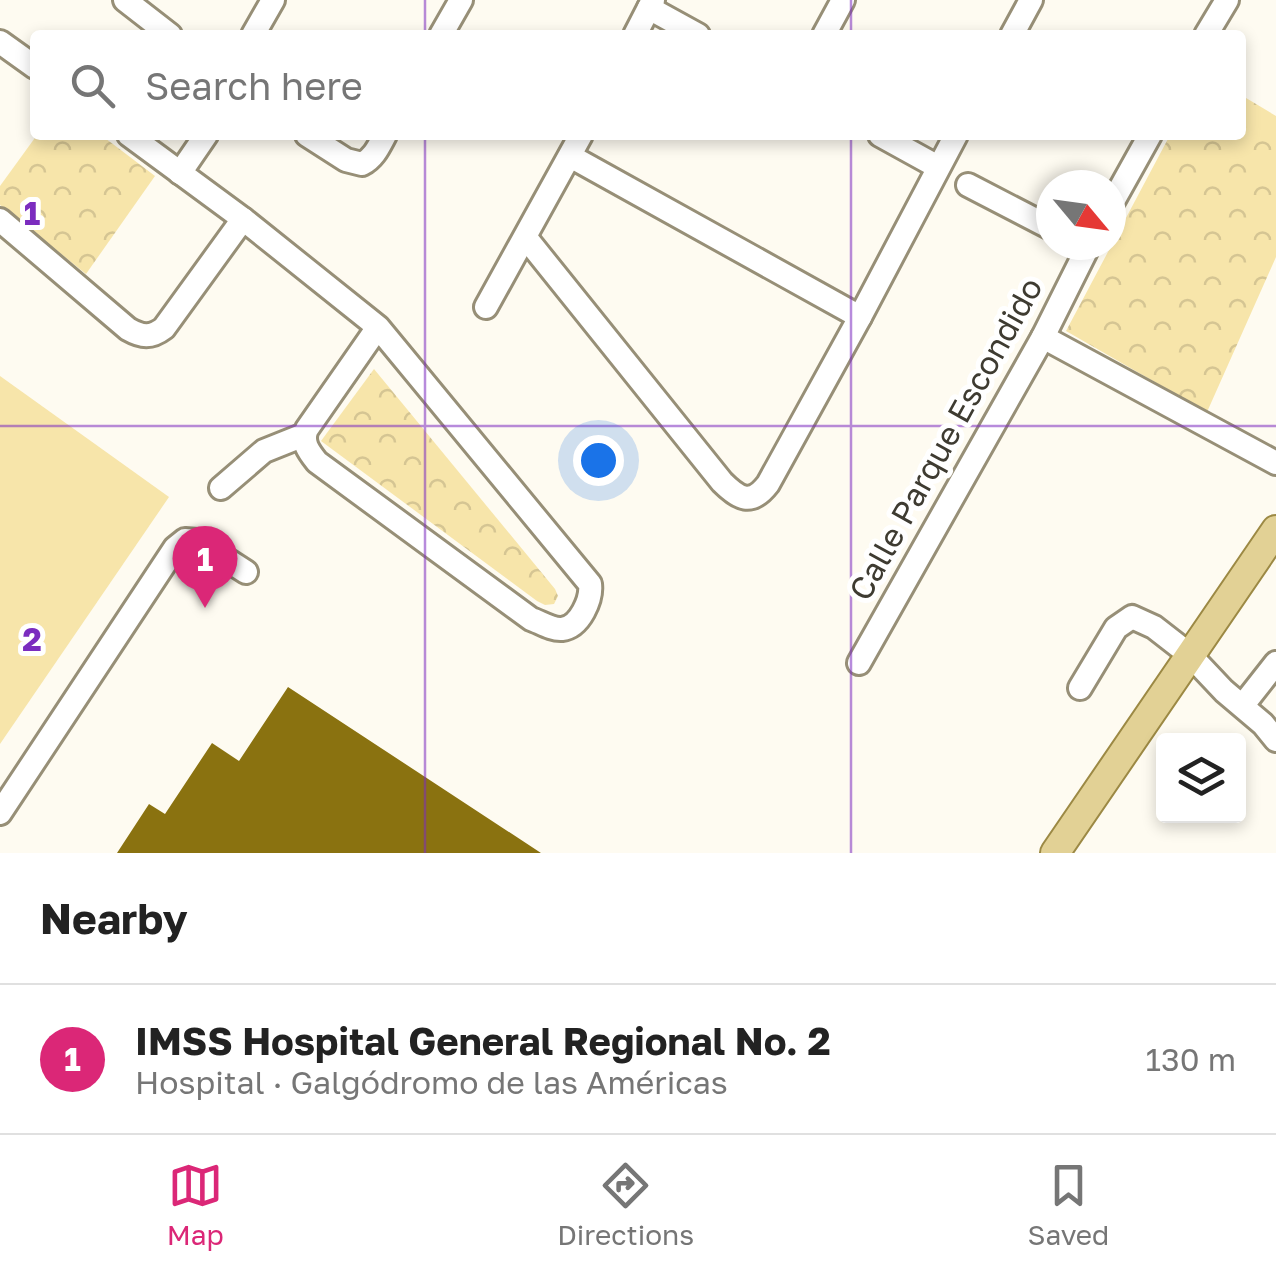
<!DOCTYPE html>
<meta charset="utf-8">
<style>
:root{--surface:#fff;--page:#f2f2f2;--text:#222;--muted:#767676;--line:#e0e0e0;--accent:#db2777}
body{margin:0;font-family:"Golos Text",sans-serif;background:var(--page);color:var(--text)}
.controls{position:absolute;right:30px;bottom:30px;display:grid;overflow:hidden;border-radius:10px;box-shadow:0 5px 15px #0003}
.controls button{width:90px;height:90px;display:grid;place-items:center;padding:0;border:0;border-bottom:2px solid var(--line);background:var(--surface);color:var(--text);font:50px sans-serif}
.compass{position:absolute;left:1036px;top:170px;width:90px;height:90px;border-radius:50%;background:var(--surface);box-shadow:0 5px 15px #0003;rotate:119deg}
.you{position:absolute;left:598px;top:460px;width:35px;height:35px;margin:-25px;border:8px solid #fff;border-radius:50%;background:#1a73e8;box-shadow:0 0 0 15px #1a73e833}
.badge{display:grid;place-items:center;width:65px;height:65px;border-radius:50%;background:var(--accent);color:#fff;font-size:32px;font-weight:700}
.pin{position:absolute;translate:-50% -82px;filter:drop-shadow(0 2px 5px #0008)}
.pin::after{content:'';position:absolute;top:52px;width:35px;height:30px;background:inherit;clip-path:polygon(0 0,100% 0,50% 100%)}
.list{margin:0;padding:0;list-style:none}
h2{display:flex;justify-content:space-between;align-items:center;height:130px;margin:0;padding:0 40px;font-size:42px}
h2 small{font-size:32px;font-weight:400;color:var(--muted)}
.list li{display:grid;grid-template-columns:65px 1fr auto;gap:30px;align-items:center;box-sizing:border-box;height:150px;padding:0 40px;border-top:2px solid var(--line)}
.list b{display:block;font-size:38px;white-space:nowrap}
.list p{margin:0;font-size:32px;white-space:nowrap;color:var(--muted)}
.list em{font-size:32px;font-style:normal;color:var(--muted)}
.icon{flex:none;width:55px;height:55px;fill:none;stroke:currentColor;stroke-width:2;stroke-linecap:round;stroke-linejoin:round}
.map{position:relative;flex:none;width:1276px;height:853px;overflow:hidden}
.search{position:absolute;background:var(--surface);box-shadow:0 5px 15px #0003;left:30px;right:30px;top:30px;height:110px;display:flex;align-items:center;gap:25px;box-sizing:border-box;padding:0 35px;border-radius:10px;color:var(--muted);font-size:38px}
.sheet{height:280px;background:var(--surface)}
nav{display:flex;justify-content:space-around;align-items:center;box-sizing:border-box;height:140px;border-top:2px solid var(--line);background:var(--surface);font-size:28px;color:var(--muted)}
nav a{display:grid;justify-items:center;gap:5px}
nav .on{color:var(--accent)}
.map>svg:first-child{display:block}
.grass{fill:#f7e5aa}
.park{fill:url(#park-crowns)}
.building{fill:#8a7210}
.lines{fill:none;stroke-linecap:round;stroke-linejoin:round}
.minor-casing{stroke:#978f77;stroke-width:28}
.major-casing{stroke:#9c8944;stroke-width:32}
.minor{stroke:#fff;stroke-width:22}
.major{stroke:#e2d195;stroke-width:28}
.grid{fill:none;stroke:#7b2cbf;stroke-width:2.5;stroke-opacity:0.55}
.labels{text-anchor:middle;stroke-width:10;stroke-linejoin:round;paint-order:stroke}
.street-label{font-size:32px;fill:#3e3b31;stroke:#fff}
.grid-label{font-size:32px;text-anchor:middle;font-weight:bold;fill:#7b2cbf;stroke:#fff;stroke-width:10;stroke-linejoin:round;paint-order:stroke}
</style>
<div class="map">
<svg width="1276" height="853" viewBox="0 0 1276 853">
<defs>
<pattern id="park-crowns" width="20" height="18" patternUnits="userSpaceOnUse" patternTransform="scale(2.5)"><rect width="20" height="18" fill="#f7e5aa"/><path d="M2 6a3 3 0 1 1 6 0M12 15a3 3 0 1 1 6 0" fill="none" stroke="#d5c593"/></pattern>
</defs>
<rect width="100%" height="100%" fill="#fefbf1"/>
<path class="grass" d="M0,376L169,497L0,744Z"/>
<g class="park">
<path d="M1241,95L1276,116V257L1207,412L1066,331L1170,135H1241Z"/>
<path d="M37,135H101L155,176L86,274L0,205V186Z"/>
<path d="M374,369L555,589L558,596L554,604L545,605L537,601L321,441Z"/>
</g>
<path class="building" d="M288,687L541,853H117L149,804L165,814L212,743L239,761Z"/>
<g class="lines">
<g class="minor-casing">
<g id="minor">
<path d="M125,0L170,35"/>
<path d="M649,8L698,35"/>
<path d="M253,35L273,0"/>
<path d="M441,35L461,0"/>
<path d="M635,35L653,0"/>
<path d="M824,35L843,0"/>
<path d="M1012,35L1031,0"/>
<path d="M1206,35L1227,0"/>
<path d="M0,42L35,67"/>
<path d="M129,135L243,219L378,327L590,584C592,599 580,627 562,629C552,630 540,622 531,619L317,462C309,452 301,442 307,429L378,327"/>
<path d="M307,135L346,160L362,164C374,158 379,146 385,135"/>
<path d="M880,135L938,167"/>
<path d="M570,156L860,317"/>
<path d="M180,173L206,135"/>
<path d="M968,185L1051,228"/>
<path d="M1111,205L1150,135"/>
<path d="M0,220L128,329C142,337 151,338 164,328L243,219"/>
<path d="M526,238L722,482C739,499 751,506 768,484L860,317L956,135"/>
<path d="M486,307L581,135"/>
<path d="M1043,337L1276,463"/>
<path d="M221,488L264,451L304,435"/>
<path d="M859,663L1043,337L1089,245"/>
<path d="M1080,688L1116,628L1132,617L1154,627L1190,655L1224,691L1263,724L1276,740"/>
<path d="M1243,705L1276,663"/>
<path d="M0,813L175,548L185,540L198,541L246,572"/>
</g>
</g>
<g class="major-casing">
<path id="major" d="M1055,853L1276,530"/>
</g>
<use href="#minor" class="minor"/>
<use href="#major" class="major"/>
</g>
<path class="grid" d="M425,0V35M851,0V35M425,135V853M851,135V853M0,426H1276"/>
<g class="labels">
<g class="street-label">
<text transform="translate(946 439) rotate(-61)" y="11">Calle Parque Escondido</text>
</g>
</g>
<g class="grid-label">
<text x="32" y="225">1</text>
<text x="32" y="651">2</text>
</g>
</svg>
<div class="controls">
<button><svg class="icon" aria-label="layers" viewBox="0 0 24 24"><path d="M12 4l9 5-9 5-9-5zM3 14l9 5 9-5"/></svg></button>
</div>
<svg class="compass" viewBox="-18 -18 36 36"><path d="M0-13l5 13h-10z" fill="#e53935"/><path d="M0 13l5-13h-10z" fill="#767676"/></svg>
<div class="you"></div>
<div class="pin badge" style="left:205px;top:608px">1</div>
<div class="search"><svg class="icon" aria-label="search" viewBox="0 0 24 24"><circle cx="10" cy="10" r="6"/><path d="M15 15l6 6"/></svg>Search here</div>
</div>
<section class="sheet">
<h2>Nearby<small></small></h2>
<ul class="list">
<li><span class="badge">1</span><div><b>IMSS Hospital General Regional No. 2</b><p>Hospital · Galgódromo de las Américas</p></div><em>130 m</em></li>
</ul>
</section>
<nav>
<a class="on"><svg class="icon" aria-label="map" viewBox="0 0 24 24"><path d="M3 6l6-2 6 2 6-2v14l-6 2-6-2-6 2zM9 4v14M15 6v14"/></svg>Map</a>
<a><svg class="icon" aria-label="directions" viewBox="0 0 24 24"><path d="M12 3l9 9-9 9-9-9zM9 14v-3h6M13 9l2 2-2 2"/></svg>Directions</a>
<a><svg class="icon" aria-label="saved" viewBox="0 0 24 24"><path d="M7 4h10v16l-5-4-5 4z"/></svg>Saved</a>
</nav>
